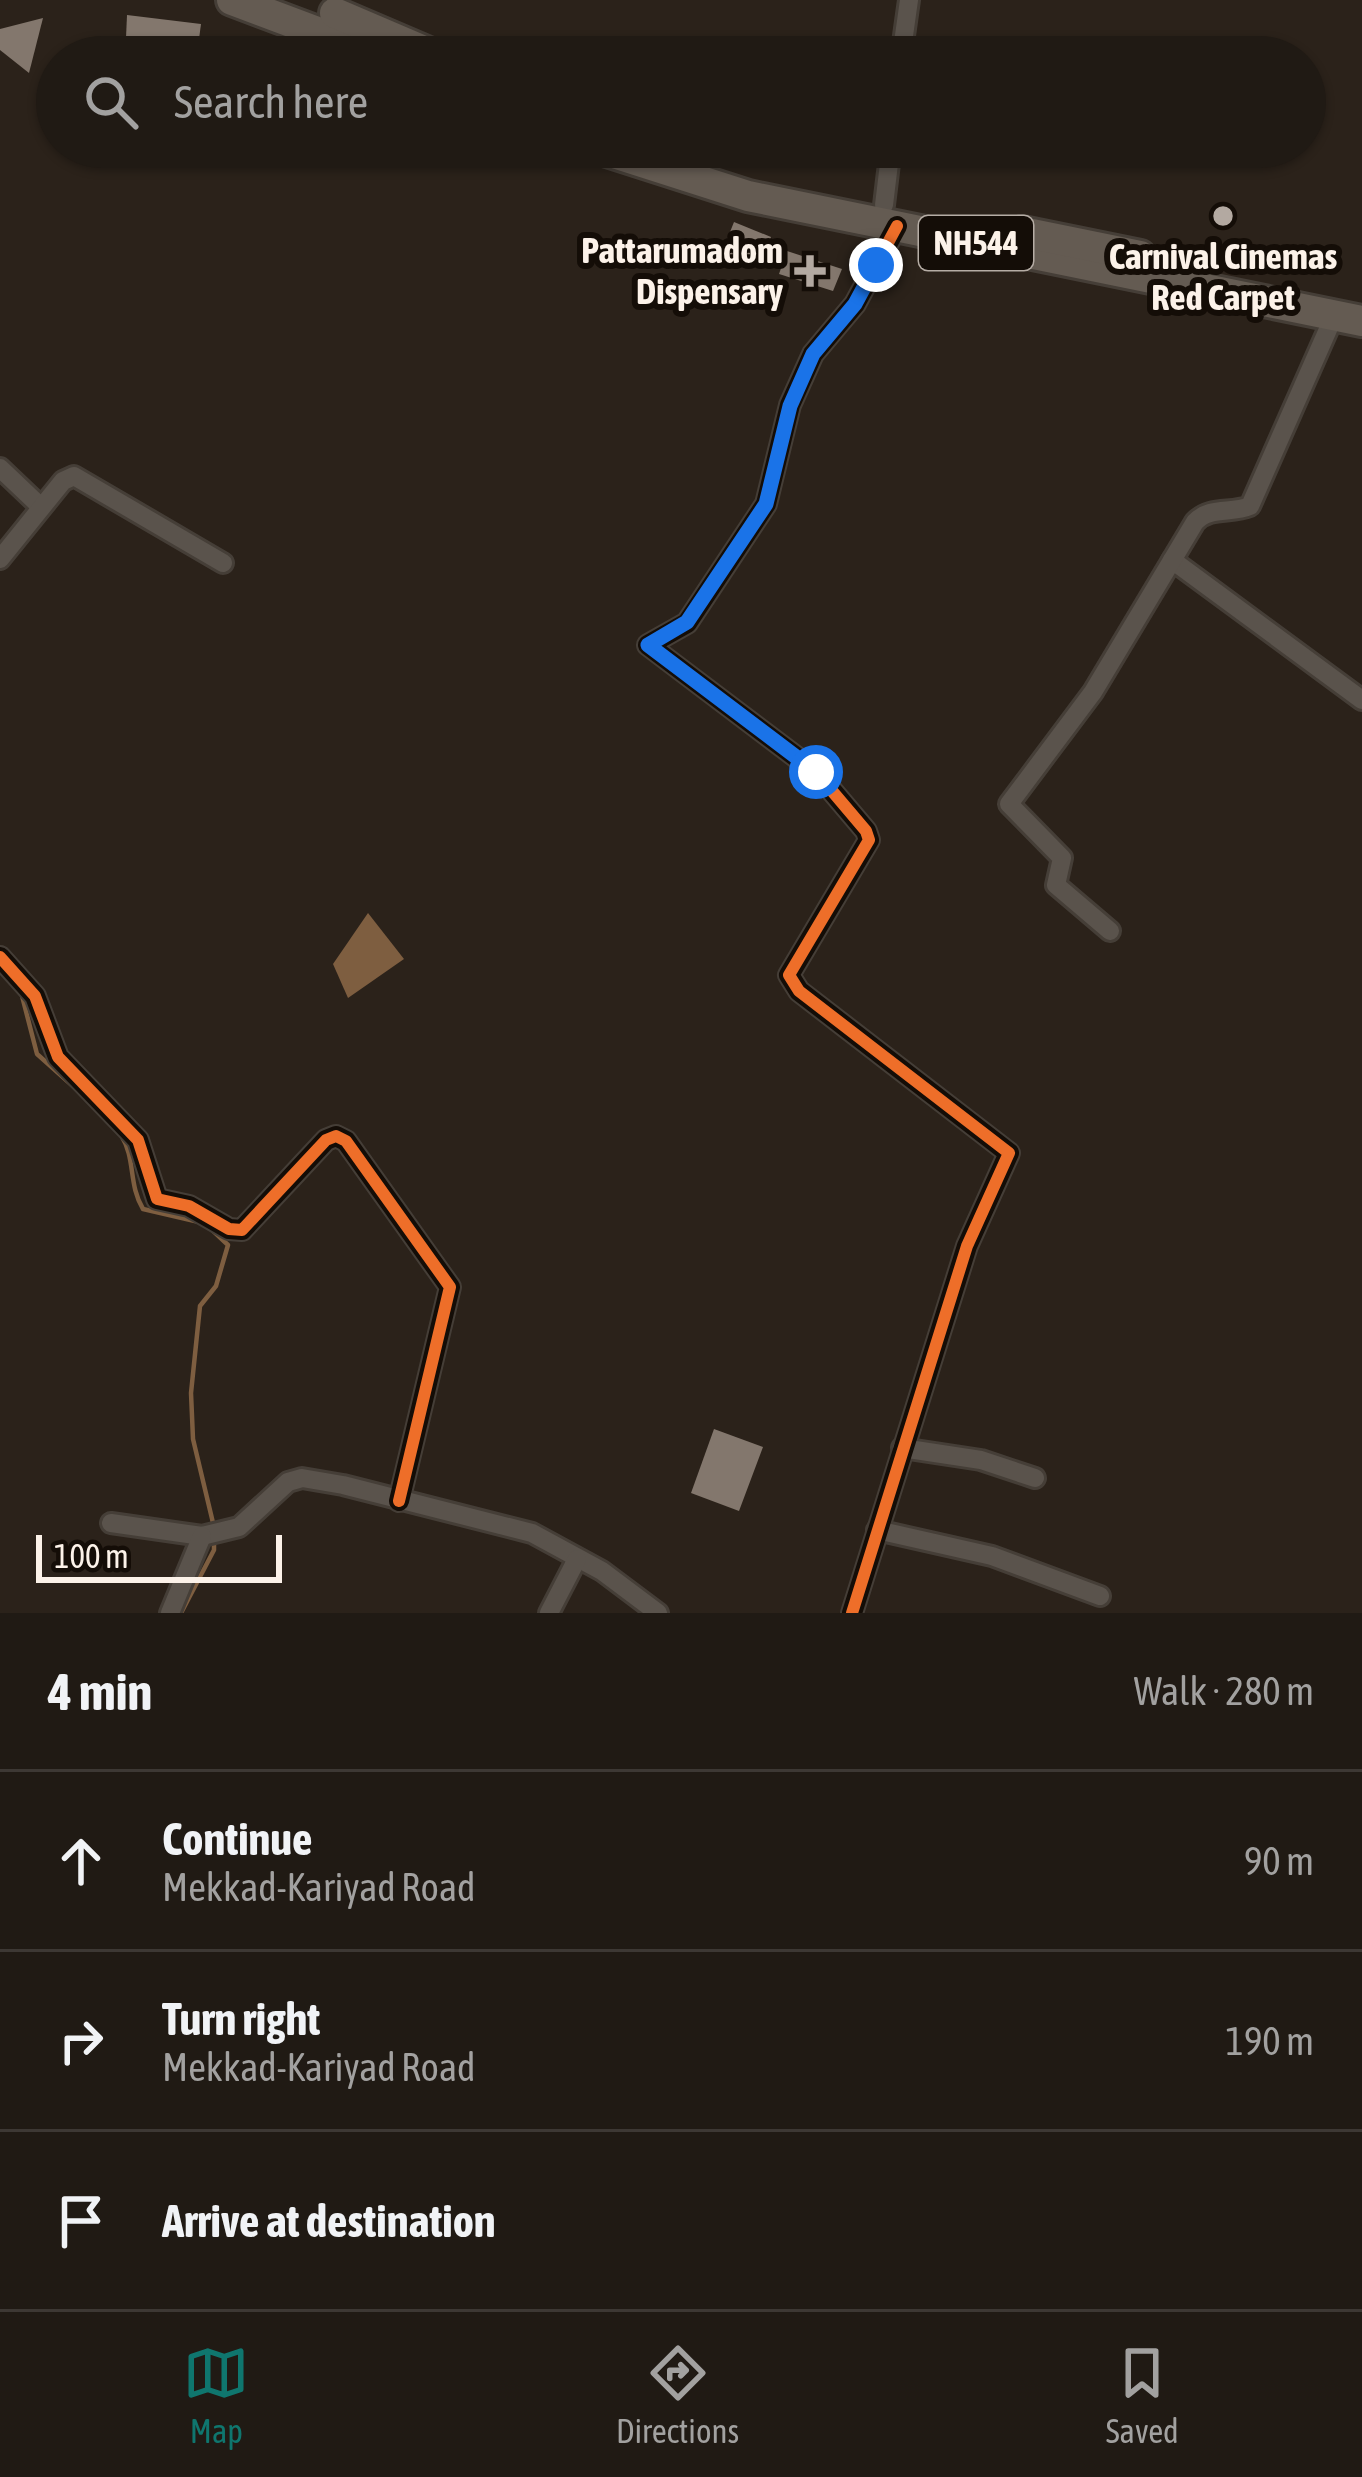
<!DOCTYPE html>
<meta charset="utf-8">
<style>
:root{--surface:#201a14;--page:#28231d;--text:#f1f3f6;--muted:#a2a1a0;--line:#3d3834;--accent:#0f766e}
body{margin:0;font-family:"Asap Condensed",sans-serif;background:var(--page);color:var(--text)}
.scale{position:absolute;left:36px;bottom:30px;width:246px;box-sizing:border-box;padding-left:12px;border:6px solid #fcf2e9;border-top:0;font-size:33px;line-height:42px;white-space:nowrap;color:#fcf2e9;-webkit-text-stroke:9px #140d07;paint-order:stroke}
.stop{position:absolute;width:36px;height:36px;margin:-27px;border:9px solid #1a73e8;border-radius:50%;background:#fff}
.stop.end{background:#1a73e8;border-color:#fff;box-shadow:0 3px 12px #0008}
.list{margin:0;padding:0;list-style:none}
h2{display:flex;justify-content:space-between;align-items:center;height:156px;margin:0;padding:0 48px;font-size:51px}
h2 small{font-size:39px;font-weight:400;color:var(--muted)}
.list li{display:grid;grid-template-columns:78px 1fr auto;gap:36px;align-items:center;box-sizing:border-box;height:180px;padding:0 48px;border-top:3px solid var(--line)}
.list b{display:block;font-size:45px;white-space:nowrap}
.list p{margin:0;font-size:39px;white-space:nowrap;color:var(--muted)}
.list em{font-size:39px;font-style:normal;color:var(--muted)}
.icon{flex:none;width:66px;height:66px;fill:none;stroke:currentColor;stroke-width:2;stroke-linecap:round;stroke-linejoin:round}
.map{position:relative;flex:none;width:1362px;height:1613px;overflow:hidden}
.search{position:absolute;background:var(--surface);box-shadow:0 3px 9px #0004;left:36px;right:36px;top:36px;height:132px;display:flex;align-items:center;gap:30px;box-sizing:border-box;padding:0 42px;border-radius:66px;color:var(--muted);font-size:45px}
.sheet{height:696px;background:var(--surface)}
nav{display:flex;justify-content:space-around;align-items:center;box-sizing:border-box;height:168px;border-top:3px solid var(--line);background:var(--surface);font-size:33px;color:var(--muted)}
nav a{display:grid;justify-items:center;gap:6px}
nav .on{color:var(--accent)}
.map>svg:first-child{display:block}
.water{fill:#7e5e40}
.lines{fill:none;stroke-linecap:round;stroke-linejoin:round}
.stream{stroke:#7e5e40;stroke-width:4.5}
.building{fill:#83776d}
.minor-casing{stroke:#453e37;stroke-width:24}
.trunk-casing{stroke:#453e37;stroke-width:36}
.minor{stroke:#5a534c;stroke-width:18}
.trunk{stroke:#645b52;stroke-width:30}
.cycleway-casing{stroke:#140d07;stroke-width:20}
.cycleway{stroke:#ee6e29;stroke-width:12}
.route{stroke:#1a73e8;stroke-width:15}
.poi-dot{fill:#b3a9a1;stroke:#140d07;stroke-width:4.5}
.labels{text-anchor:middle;stroke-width:12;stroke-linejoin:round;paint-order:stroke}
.shield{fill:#140d07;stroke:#b6ada5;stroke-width:3}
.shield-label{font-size:33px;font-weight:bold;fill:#fcf2e9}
.poi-label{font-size:36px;font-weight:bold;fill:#fcf2e9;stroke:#140d07;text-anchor:end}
</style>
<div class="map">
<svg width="1362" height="1613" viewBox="0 0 1362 1613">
<rect width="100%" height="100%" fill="#2b221a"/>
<path class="water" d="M368,913L404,959L348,998L333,964Z"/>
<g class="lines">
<g class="stream">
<path d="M21,992L37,1054L84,1096"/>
<path d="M121,1135C136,1159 128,1184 143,1209L199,1222"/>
<path d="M209,1227L228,1245L216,1286L200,1306L191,1393L193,1439L214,1527"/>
<path d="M181,1613L214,1550V1538"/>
</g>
</g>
<g class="building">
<path d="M127,15L201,24L197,54L126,38Z"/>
<path d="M43,18L29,73L0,50V29Z"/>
<path d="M734,222L771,237L761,267L722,252Z"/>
<path d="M787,251L842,269L833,291L779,274Z"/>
<path d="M714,1429L763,1447L739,1511L691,1493Z"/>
</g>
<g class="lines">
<g class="minor-casing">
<g id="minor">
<path d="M901,57L909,0"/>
<path d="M884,205L891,147"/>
<path d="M0,468L41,507"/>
<path d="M0,559L63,481L74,476L223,563"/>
<path d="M1172,560L1362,700"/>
<path d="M1110,931L1056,885L1062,858L1009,804L1093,692L1195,522C1210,506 1231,514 1250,506L1334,316"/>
<path d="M0,957L35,996L58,1057L138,1140L157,1199L189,1206L229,1229L242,1230L326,1140L336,1136L346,1141L450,1287L399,1501"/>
<path d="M902,1448L981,1460L1035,1478"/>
<path d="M111,1523L202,1536L239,1527L288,1482L302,1478L343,1485L532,1533L602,1571L658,1613"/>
<path d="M877,1530L992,1556L1100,1596"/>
<path d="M170,1613L202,1536"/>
<path d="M549,1613L577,1559"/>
<path d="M852,1613L967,1246L1009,1153L799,991L789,975L869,840L866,831L816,772L648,645L687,623L766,504L790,405L813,354L855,304L897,226"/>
</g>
</g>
<g class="trunk-casing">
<g id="trunk">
<path d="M232,0L384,57"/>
<path d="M335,13L438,57"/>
<path d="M595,147L748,196L1362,321"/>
<path d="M1022,232L1140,256"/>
</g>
</g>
<use href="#minor" class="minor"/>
<use href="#trunk" class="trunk"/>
<g class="cycleway-casing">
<g id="cycleway">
<path d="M0,957L35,996L58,1057L138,1140L157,1199L189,1206L229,1229L242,1230L326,1140L336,1136L346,1141L450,1287L399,1501"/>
<path d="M852,1613L967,1246L1009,1153L799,991L789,975L869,840L866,831L816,772L648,645L687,623L766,504L790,405L813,354L855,304L897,226"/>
</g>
</g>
<use href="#cycleway" class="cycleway"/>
</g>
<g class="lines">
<path class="route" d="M816,772L648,645L687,622L766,504L790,406L813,354L855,304L876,265"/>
</g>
<g class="poi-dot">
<circle cx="1223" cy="216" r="12"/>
<path d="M804 253h12v12h12v12h-12v12h-12v-12h-12v-12h12z"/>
</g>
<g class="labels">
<rect class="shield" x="919" y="216" width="114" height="54" rx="9"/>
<g class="shield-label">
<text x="976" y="255">NH544</text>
</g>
<g class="poi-label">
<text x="783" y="263">Pattarumadom<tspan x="783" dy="41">Dispensary</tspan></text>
<text x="1223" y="269" text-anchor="middle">Carnival Cinemas<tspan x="1223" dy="41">Red Carpet</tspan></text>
</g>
</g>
</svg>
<div class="scale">100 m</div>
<div class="stop" style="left:816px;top:772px"></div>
<div class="stop end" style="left:876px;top:265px"></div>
<div class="search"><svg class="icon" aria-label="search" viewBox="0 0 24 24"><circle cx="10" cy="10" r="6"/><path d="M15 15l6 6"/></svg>Search here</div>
</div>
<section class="sheet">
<h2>4 min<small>Walk · 280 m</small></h2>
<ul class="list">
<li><svg class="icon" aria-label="ahead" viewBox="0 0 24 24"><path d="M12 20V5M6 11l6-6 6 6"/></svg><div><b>Continue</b><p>Mekkad-Kariyad Road</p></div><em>90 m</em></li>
<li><svg class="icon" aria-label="right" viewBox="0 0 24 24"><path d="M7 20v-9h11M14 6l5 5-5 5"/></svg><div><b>Turn right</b><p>Mekkad-Kariyad Road</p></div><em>190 m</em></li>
<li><svg class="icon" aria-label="arrive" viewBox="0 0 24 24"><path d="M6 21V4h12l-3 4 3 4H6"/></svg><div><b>Arrive at destination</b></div></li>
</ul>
</section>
<nav>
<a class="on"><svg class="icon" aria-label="map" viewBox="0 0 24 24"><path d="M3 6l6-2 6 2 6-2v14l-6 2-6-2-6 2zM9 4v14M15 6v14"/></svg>Map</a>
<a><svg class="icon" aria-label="directions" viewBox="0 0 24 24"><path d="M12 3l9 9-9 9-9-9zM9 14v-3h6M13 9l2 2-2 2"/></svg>Directions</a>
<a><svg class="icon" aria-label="saved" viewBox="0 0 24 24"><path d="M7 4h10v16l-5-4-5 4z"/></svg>Saved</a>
</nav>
